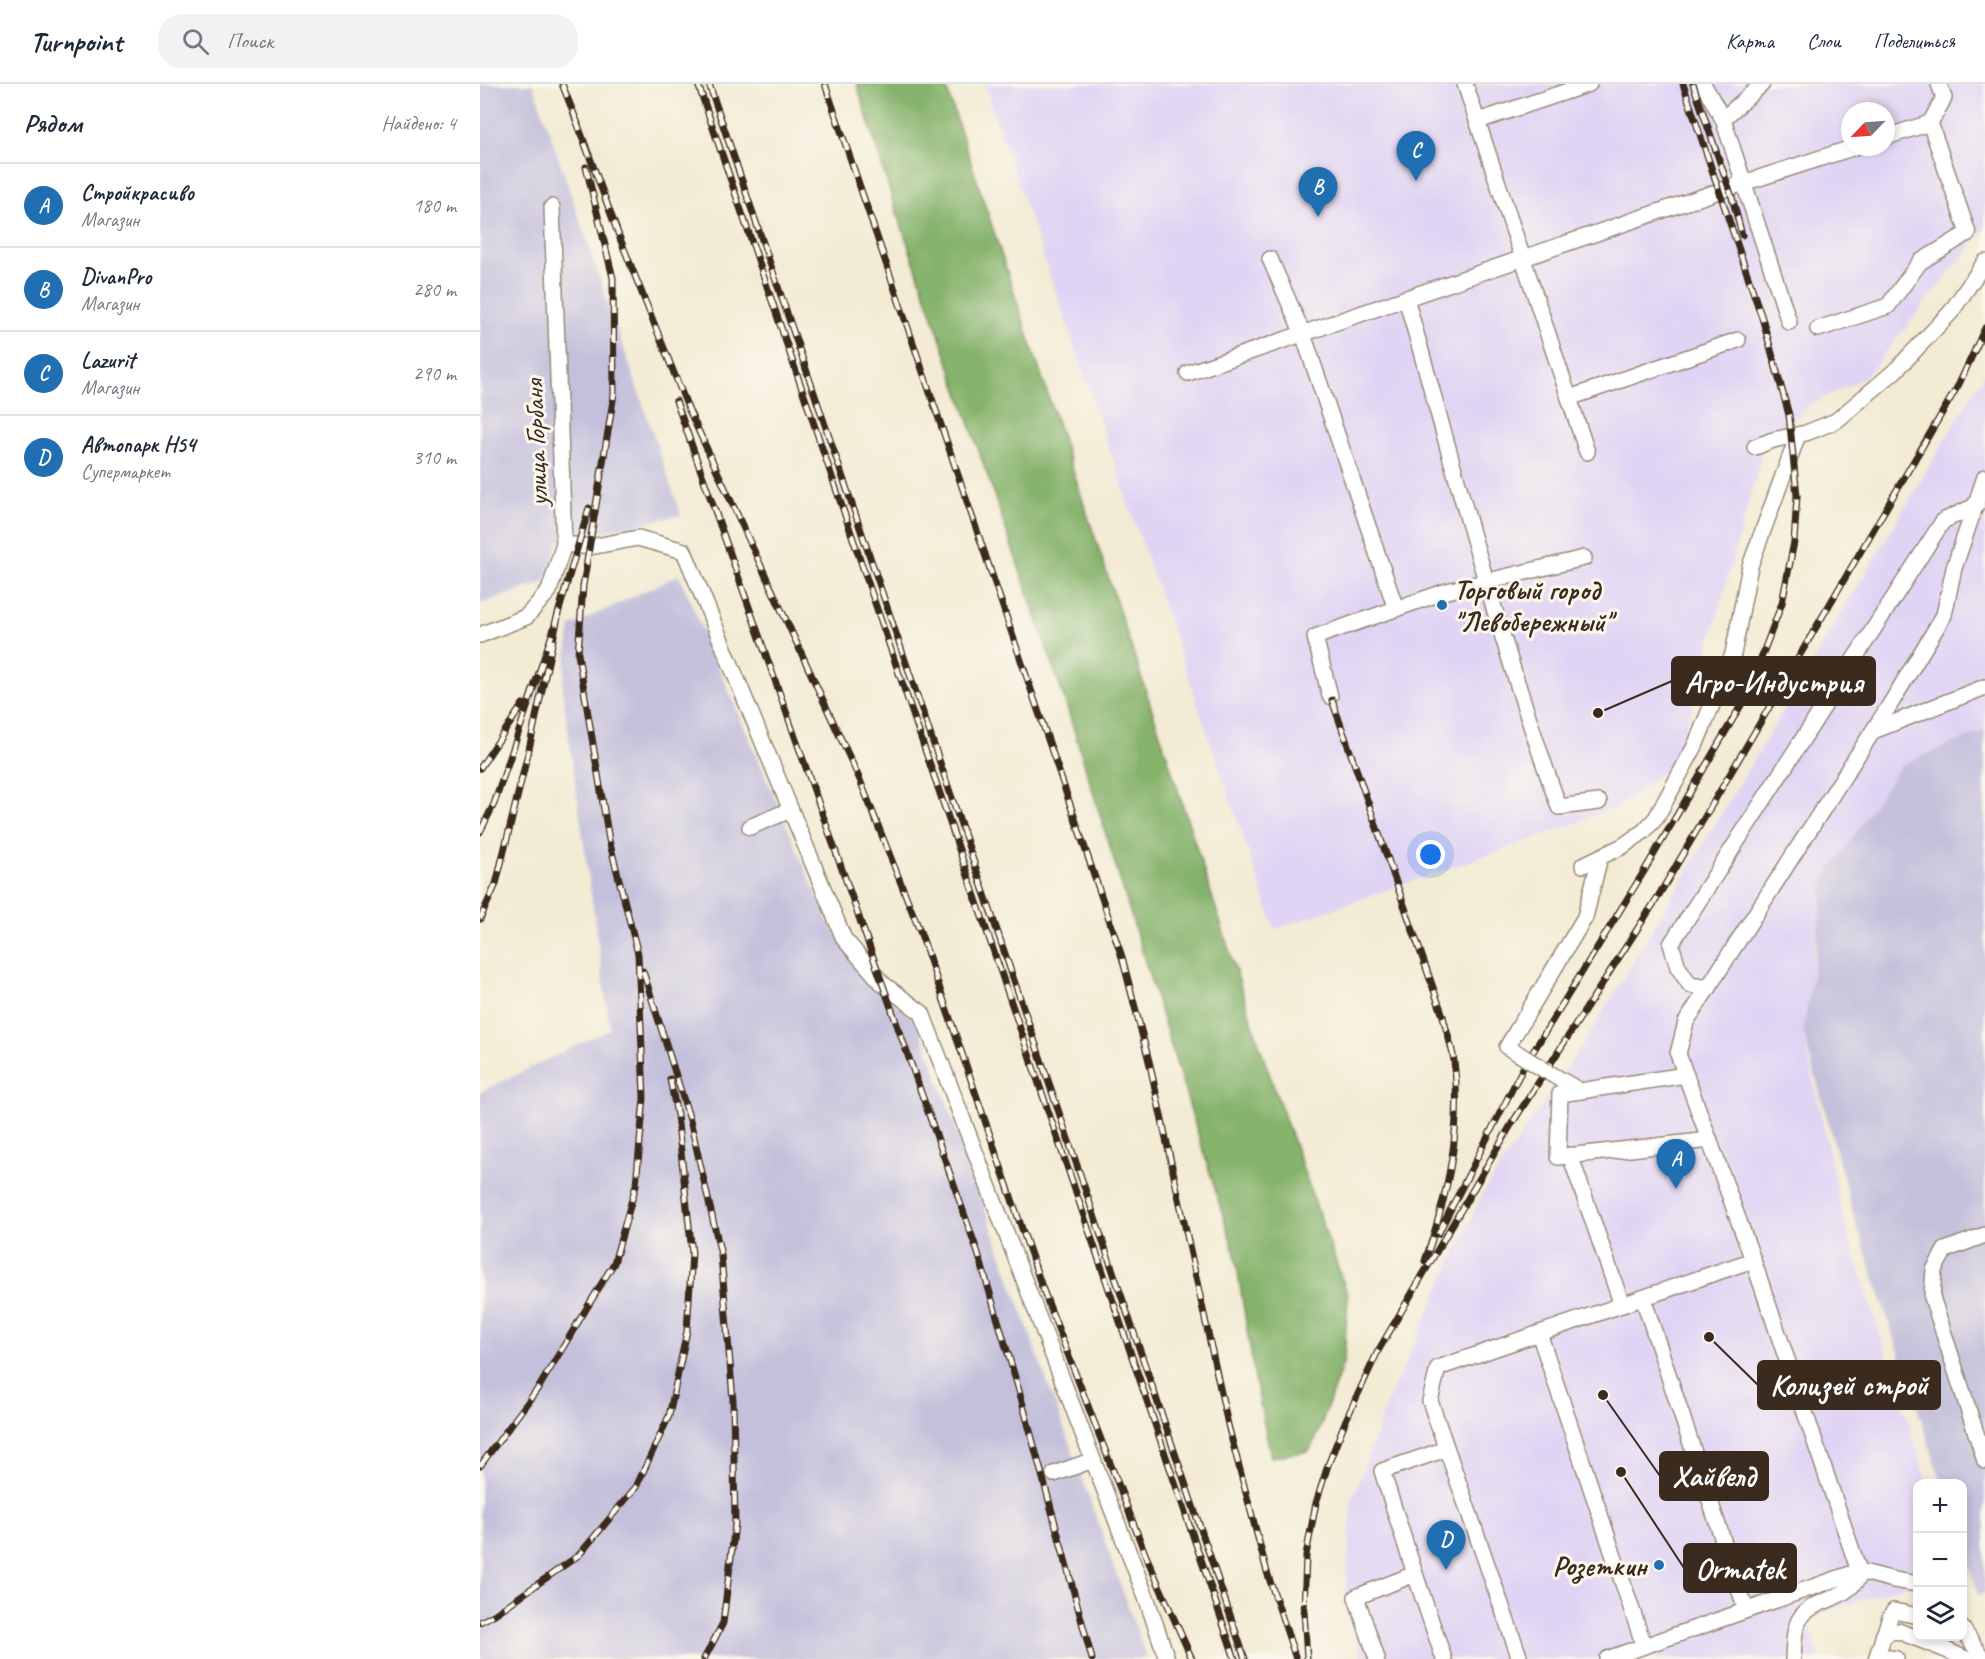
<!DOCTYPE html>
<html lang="ru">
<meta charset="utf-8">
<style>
:root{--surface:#fff;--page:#f2f2f3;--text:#1f2937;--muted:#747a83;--line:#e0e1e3;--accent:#1f6fb2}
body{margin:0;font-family:Caveat,sans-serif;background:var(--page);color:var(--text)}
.controls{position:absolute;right:18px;bottom:18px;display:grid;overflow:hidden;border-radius:12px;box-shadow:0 3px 9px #0003}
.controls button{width:54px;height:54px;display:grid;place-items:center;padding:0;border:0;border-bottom:2px solid var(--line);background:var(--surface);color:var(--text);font:30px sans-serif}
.compass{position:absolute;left:1361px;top:18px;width:54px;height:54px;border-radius:50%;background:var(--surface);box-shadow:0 3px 9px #0003;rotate:245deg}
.you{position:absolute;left:951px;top:771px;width:21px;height:21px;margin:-15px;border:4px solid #fff;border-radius:50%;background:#1a73e8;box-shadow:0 0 0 9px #1a73e833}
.badge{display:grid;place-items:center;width:39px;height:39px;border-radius:50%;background:var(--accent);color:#fff;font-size:20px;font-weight:700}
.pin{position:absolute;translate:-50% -50px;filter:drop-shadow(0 2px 3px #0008)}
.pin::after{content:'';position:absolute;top:32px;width:21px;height:18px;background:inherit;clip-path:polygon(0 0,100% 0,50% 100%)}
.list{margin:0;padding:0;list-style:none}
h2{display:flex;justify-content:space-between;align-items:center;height:78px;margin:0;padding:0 24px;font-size:26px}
h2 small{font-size:20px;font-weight:400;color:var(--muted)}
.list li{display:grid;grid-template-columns:39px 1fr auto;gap:18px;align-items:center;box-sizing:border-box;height:84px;padding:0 24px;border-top:2px solid var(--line)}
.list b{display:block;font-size:22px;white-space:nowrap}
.list p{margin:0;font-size:20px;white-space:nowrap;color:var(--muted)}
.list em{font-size:20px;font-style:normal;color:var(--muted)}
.icon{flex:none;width:33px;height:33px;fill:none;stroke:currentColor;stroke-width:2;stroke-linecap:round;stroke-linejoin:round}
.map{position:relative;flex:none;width:1505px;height:1575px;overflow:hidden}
header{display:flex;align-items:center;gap:36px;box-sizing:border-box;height:84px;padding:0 30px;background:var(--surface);border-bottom:2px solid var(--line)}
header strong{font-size:28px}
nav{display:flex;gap:33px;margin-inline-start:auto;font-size:21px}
.search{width:420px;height:54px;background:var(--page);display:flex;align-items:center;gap:15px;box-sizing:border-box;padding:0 21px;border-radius:24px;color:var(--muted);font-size:22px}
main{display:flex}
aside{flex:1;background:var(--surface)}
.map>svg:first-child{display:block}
.built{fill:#e0d4f4;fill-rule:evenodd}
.industrial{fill:#c4c0db}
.forest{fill:#86b36c;stroke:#606e45;stroke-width:1.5}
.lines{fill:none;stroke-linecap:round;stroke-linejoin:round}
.minor-casing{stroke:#978a79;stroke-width:18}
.minor{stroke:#fff;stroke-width:15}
.rail-casing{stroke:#3b2a1e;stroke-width:7}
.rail{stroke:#fbf7ec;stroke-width:4.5;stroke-dasharray:14;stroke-linecap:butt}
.minor-bridge-casing{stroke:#978a79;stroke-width:18;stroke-linecap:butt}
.minor-bridge{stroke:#fff;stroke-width:15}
.poi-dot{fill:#1f6fb2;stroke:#fbf7ec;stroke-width:2}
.labels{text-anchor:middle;stroke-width:6;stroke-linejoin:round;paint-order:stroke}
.street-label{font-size:28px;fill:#3b2a1e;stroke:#fbf7ec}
.poi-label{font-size:28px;font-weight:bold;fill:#3b2a1e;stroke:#fbf7ec;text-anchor:start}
.leader{fill:none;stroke:#3b2a1e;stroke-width:2}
.callout-dot{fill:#3b2a1e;stroke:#fbf7ec;stroke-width:2}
.callout{fill:#3b2a1e;stroke:#3b2a1e;stroke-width:2}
.callout-label{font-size:30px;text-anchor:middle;font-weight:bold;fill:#fff}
</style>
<header>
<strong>Turnpoint</strong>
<div class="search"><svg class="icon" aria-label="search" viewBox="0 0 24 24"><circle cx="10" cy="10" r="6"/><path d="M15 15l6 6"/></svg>Поиск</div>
<nav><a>Карта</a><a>Слои</a><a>Поделиться</a></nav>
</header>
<main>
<aside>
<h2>Рядом<small>Найдено: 4</small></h2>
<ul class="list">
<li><span class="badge">A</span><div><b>Стройкрасиво</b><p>Магазин</p></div><em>180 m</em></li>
<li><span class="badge">B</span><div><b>DivanPro</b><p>Магазин</p></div><em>280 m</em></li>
<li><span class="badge">C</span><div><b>Lazurit</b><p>Магазин</p></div><em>290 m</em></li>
<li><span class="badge">D</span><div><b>Автопарк Н54</b><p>Супермаркет</p></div><em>310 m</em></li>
</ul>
</aside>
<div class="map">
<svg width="1505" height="1575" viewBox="0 0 1505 1575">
<rect width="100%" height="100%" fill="#fbf7ec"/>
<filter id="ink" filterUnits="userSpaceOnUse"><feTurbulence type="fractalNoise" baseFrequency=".0167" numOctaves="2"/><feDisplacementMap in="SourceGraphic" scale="12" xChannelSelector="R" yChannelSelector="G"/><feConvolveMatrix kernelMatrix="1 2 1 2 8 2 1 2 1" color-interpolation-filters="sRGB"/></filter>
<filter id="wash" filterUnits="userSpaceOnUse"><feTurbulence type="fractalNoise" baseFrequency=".008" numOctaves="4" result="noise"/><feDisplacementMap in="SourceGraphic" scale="24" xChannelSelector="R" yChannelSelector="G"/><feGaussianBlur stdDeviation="1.35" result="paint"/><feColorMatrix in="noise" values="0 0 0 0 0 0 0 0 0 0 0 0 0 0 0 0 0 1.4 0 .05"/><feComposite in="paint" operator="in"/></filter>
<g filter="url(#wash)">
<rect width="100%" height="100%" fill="#f3ebd4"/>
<g class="built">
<path d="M504,0H1503L1505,7V145L1386,293L1330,321L1283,366L1197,676L1140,722L1056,754L795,845ZM1370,27H1406V63H1370Z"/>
<path d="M1505,289V646L1344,795L1323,948L1364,1139L1448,1399L1438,1400L1437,1497L1326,1535L1341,1575H883L865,1521L872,1416L908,1317L1003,1109L1116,940Z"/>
</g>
<g class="industrial">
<path d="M0,0H53L201,431L79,457L65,498L0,520Z"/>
<path d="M199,491L349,840L388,896L438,939L667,1575H0V1008L130,945L82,605L91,542Z"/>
<path d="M1505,646V1509L1498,1511L1483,1462L1482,1400L1462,1399L1376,1139L1323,948L1335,869L1344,795L1421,681Z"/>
</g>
<path class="forest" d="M377,0H465L679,647L784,975L868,1212L864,1276L837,1352L829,1367L791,1373L775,1295L755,1170L586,620L413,117Z"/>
</g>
<g filter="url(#ink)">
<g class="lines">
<g class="minor-casing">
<g id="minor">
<path d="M985,0L1107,368"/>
<path d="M1223,0L1243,35"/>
<path d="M1282,0L1243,35L1309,238"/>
<path d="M998,37L1109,0"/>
<path d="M1406,53L1450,39"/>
<path d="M790,175L823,250L916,525"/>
<path d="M926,214C974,384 1019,556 1079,723L1119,718"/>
<path d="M1338,245L1408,222L1440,178L1488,149L1450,39L1464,14L1459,0"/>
<path d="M708,289L1239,107L1375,63"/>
<path d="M1089,314L1258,256"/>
<path d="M1275,363L1293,356L1326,349L1356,337L1416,286L1471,228L1505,178"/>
<path d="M84,460L110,463L158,454L204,467L364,855L403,900L442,929L613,1376L574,1390"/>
<path d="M0,551L46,533L69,507L84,460L72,123"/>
<path d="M850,612L835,553L967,507L1104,474"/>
<path d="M1393,647L1505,603"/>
<path d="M270,743L310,726"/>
<path d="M1103,781L1143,762L1164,747L1176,734L1215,662L1253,570L1270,482L1318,351"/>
<path d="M1229,904L1210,901L1198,883L1191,860L1463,437L1497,421"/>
<path d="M1039,970L1027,963L1105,833L1120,773"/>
<path d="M1066,987L1100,1007"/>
<path d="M1206,991L1080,1010L1078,1073L1230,1056"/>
<path d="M1090,1071L1142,1221"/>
<path d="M1505,1151L1465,1166L1454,1186L1452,1213L1505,1377"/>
<path d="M1163,1214L1266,1526"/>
<path d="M1059,1249L1164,1562"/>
<path d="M613,1376L667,1516L687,1575"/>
<path d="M935,1490L902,1387L966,1365"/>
<path d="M1482,1544L1503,1575"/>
<path d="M1403,1552L1411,1548L1418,1547L1464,1565"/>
<path d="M1458,1558L1464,1565L1486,1575"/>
<path d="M897,1575L876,1513L935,1490L964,1575"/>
<path d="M1040,1575L950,1317L958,1284L1273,1176"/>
<path d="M1127,1575L1379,1487L1414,1496L1438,1500"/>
<path d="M1313,1575C1314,1562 1313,1544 1321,1533C1334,1515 1363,1518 1379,1493V1487L1273,1176L1198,970L1206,938L1411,619L1464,531L1474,484L1505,393"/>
<path d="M1396,1575L1410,1533L1414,1527L1438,1532"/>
<path d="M1401,1575L1403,1573L1416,1575"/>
</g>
</g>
<use href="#minor" class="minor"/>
<g class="rail-casing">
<g id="rail">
<path d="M82,0L98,40"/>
<path d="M218,0L755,1575"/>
<path d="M229,0L765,1575"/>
<path d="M345,0L642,873L670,981L748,1341L787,1488L816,1575"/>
<path d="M1213,0L1252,113L1262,151"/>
<path d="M95,33L139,152L208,324L380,696L441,850L562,1203L666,1472L712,1575"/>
<path d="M196,317L498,1169L540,1310L612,1575"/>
<path d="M75,540L109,424"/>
<path d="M852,616L963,932C966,947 972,962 974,977C983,1045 967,1113 945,1177"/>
<path d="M0,684L43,620"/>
<path d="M0,748L14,720L78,533L49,665L16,800L0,835"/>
<path d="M163,887L210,1036L241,1171L253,1316L255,1440L243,1539L224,1575"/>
<path d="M958,1150L1043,984L1163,789L1267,611L1302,519L1314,458L1317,412L1309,331L1283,237L1203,0"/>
<path d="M0,1382L59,1303L134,1179L156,1101L164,1014L158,870L129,756L98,570L103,502L134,310L133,194L106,83"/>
<path d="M0,1538L15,1530L99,1471L156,1403L189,1332L207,1247L212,1169L197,1031L190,995"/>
<path d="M827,1575L824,1527L826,1471L836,1419L848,1381L865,1338L898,1267L1031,1041L1176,816L1479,300L1505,244"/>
</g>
</g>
<use href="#rail" class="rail"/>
<g class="minor-bridge-casing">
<path id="minor-bridge" d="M1039,970L1066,987"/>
</g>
<use href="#minor-bridge" class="minor-bridge"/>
</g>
</g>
<g class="poi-dot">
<circle cx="962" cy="521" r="6"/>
<circle cx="1179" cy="1481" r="6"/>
</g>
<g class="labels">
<g class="street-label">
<text transform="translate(55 359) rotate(-92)" y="10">улица Горбаня</text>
</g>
<g class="poi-label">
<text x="974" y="515">Торговый город<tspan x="974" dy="32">"Левобережный"</tspan></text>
<text x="1167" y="1491" text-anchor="end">Розеткин</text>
</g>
</g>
<path class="leader" d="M1118 629L1192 597M1229 1253L1278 1301M1123 1311L1180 1392M1141 1388L1204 1484"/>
<g class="callout-dot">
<circle cx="1118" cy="629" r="6"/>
<circle cx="1229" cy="1253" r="6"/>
<circle cx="1123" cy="1311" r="6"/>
<circle cx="1141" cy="1388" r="6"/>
</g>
<g class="callout">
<rect x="1192" y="573" width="203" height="48" rx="6"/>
<rect x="1278" y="1277" width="182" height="48" rx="6"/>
<rect x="1180" y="1368" width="108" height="48" rx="6"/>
<rect x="1204" y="1460" width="112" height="48" rx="6"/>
</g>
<g class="callout-label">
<text x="1294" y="608">Агро-Индустрия</text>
<text x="1369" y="1311">Колизей строй</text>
<text x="1234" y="1402">Хайвелд</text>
<text x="1260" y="1495">Ormatek</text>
</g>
</svg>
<div class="controls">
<button>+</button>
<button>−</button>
<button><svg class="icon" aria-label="layers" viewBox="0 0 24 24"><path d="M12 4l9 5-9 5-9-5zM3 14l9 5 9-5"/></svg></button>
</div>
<svg class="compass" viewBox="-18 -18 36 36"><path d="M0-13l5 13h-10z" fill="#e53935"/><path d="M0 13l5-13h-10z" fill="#747a83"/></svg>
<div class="you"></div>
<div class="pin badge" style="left:1196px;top:1105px">A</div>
<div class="pin badge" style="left:838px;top:133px">B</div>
<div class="pin badge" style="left:936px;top:97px">C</div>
<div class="pin badge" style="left:966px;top:1486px">D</div>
</div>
</main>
